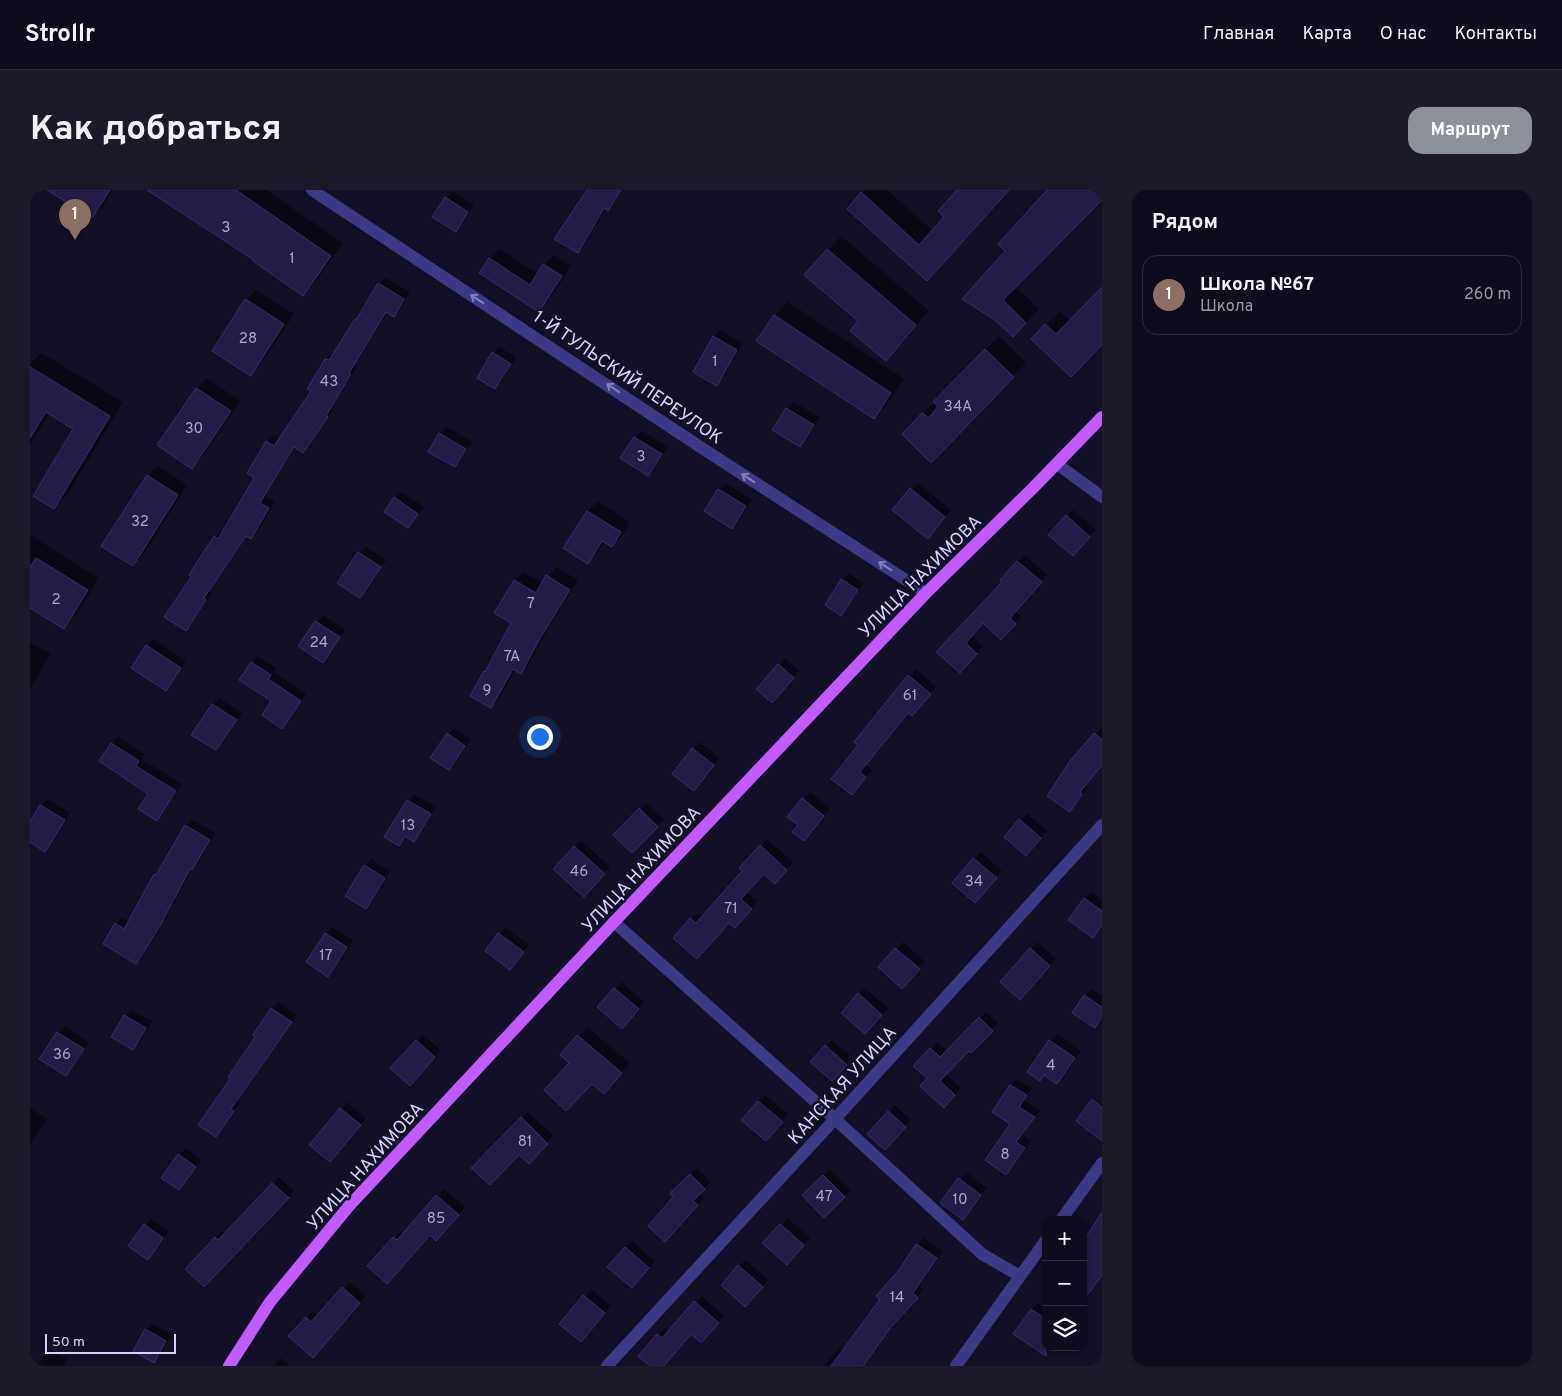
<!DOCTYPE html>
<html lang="ru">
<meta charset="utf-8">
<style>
:root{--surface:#0e0b1c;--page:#1c1929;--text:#f1f3f6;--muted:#9b9ba3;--line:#2e2b3b;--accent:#8c9099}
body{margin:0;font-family:Overpass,sans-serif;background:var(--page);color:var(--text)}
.controls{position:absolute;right:15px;bottom:15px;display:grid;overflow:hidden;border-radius:10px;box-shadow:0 1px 4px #0004}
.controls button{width:45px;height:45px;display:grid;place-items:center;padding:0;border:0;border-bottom:1px solid var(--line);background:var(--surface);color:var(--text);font:25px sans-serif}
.scale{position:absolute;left:15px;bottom:12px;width:131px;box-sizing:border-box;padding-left:5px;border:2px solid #d9d4ff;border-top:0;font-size:14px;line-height:18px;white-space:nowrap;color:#d9d4ff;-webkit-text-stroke:4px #130f26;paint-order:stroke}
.you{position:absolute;left:509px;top:546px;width:18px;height:18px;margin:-12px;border:4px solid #fff;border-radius:50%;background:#1a73e8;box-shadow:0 0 0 8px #1a73e833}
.badge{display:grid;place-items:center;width:32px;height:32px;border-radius:50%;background:var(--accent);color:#fff;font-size:16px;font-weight:700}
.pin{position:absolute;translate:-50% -41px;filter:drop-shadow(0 1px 2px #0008)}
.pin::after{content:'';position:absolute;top:26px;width:18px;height:15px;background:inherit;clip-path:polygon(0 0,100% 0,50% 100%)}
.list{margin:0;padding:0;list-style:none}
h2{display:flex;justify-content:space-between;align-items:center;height:65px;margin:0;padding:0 20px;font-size:21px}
h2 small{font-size:16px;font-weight:400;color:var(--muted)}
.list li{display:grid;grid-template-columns:32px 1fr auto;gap:15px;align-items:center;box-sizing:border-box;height:80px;margin:0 10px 10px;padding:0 10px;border:1px solid var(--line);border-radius:15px}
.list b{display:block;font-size:19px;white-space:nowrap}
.list p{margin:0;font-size:16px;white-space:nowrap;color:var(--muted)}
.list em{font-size:16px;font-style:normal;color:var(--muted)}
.icon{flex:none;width:28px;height:28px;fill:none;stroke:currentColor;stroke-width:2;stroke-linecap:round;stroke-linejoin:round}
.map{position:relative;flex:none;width:1072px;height:1176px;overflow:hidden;border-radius:15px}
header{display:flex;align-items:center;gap:30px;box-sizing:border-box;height:70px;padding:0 25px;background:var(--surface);border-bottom:1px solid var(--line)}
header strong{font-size:24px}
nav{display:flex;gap:28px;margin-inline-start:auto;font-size:18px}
.intro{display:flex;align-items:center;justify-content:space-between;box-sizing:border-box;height:120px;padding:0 30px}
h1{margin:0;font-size:35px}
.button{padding:12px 22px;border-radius:15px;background:var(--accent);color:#fff;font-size:18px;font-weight:700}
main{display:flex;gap:30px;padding:0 30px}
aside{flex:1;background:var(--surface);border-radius:15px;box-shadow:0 1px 4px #0004}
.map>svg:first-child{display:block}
.shadow{fill:#0007}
.building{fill:#241b47;stroke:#3b2d73}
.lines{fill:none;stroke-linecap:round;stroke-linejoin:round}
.minor{stroke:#3d3a85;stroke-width:12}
.major{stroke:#c25bff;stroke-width:12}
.oneway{stroke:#837fbc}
.labels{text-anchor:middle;stroke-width:5;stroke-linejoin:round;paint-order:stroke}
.number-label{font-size:15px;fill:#aca6d1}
.street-label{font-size:18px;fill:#d9d4ff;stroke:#130f26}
</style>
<header>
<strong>Strollr</strong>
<nav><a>Главная</a><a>Карта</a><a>О нас</a><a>Контакты</a></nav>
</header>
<div class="intro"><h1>Как добраться</h1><a class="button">Маршрут</a></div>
<main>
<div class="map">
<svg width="1072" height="1176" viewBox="0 0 1072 1176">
<rect width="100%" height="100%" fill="#130f26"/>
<g class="shadow">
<path d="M19,0H82L72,17L62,27Z"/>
<path d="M120,0H236L313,53L285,92L273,104L226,70Z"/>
<path d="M557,0H592L585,12L578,19L576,18L554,55L548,61Z"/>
<path d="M835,0H857L903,41L916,27L929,0H979L910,76L818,18Z"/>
<path d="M1019,0H1072L985,96L1009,119L983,146L965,129L977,60Z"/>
<path d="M423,1L444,15L432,34L426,40L416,8Z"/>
<path d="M811,46L899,121L856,169L830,131L776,85Z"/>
<path d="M470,59L508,84L514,75L524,65L541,76L519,110L508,120L460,69Z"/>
<path d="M356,88L380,102L370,119L363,125L358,122L324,176L327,177L301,219L303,220L279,255L273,261L266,256L235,306L245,312L228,341L221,347L217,345L179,401L182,403L162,433L156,440L163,386L185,347L192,341L193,342L226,287L218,283L237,252L244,245L250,249L283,201L279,198L296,169L303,163L304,164L349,94Z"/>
<path d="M226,100L264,124L231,174L221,184L216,110Z"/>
<path d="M758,112L874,189L857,214L843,228L745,126Z"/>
<path d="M1030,121L1040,131L1072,154L1002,149Z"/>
<path d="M690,140L713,153L693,188L687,194L684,147Z"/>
<path d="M969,146L996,173L914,258L873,244Z"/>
<path d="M469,157L486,167L472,191L465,197L463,163Z"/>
<path d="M11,163L93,212L38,304L24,317L45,239L19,223L0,255V174Z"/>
<path d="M177,188L210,211L172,267L162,277L129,254L167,198Z"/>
<path d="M764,212L790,228L776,249L770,256L744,239L757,218Z"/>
<path d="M417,237L442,252L431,269L425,276L410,244Z"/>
<path d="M612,241L638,257L624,278L618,285L592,268L605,247Z"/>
<path d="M128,276L157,295L113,365L103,375L118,286Z"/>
<path d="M696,293L722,310L708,331L702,337L676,321L689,300Z"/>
<path d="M888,293L921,320L904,341L881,299Z"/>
<path d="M371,302L394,317L378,337L365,308Z"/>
<path d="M568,311L600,332L592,346L582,356L575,351L568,362L558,372L535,358L558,321Z"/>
<path d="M1043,320L1066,340L1049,358L1037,326Z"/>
<path d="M0,345L69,388L46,425L34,437L0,416Z"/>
<path d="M336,357L356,370L336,400L330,407L329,363Z"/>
<path d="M995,365L1017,385L985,421L991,427L978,441L954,432L941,446L953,456L936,475L908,462L974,392L972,390Z"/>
<path d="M526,377L548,390L518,439L499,473L490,482L486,479L470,508L461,517L441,506L483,433L485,390L494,382L513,393Z"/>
<path d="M819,383L833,393L817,418L811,424L812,390Z"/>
<path d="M293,425L315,440L299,464L292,471L270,456L286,432Z"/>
<path d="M124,449L156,471L142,492L135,499L103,477L117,456Z"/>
<path d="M0,452L21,464L0,498Z"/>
<path d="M228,466L246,478L244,482L276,504L258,530L252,537L243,511L222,473Z"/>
<path d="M755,468L769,481L748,505L749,475Z"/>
<path d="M886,479L906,496L888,518L879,522L836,575L842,580L828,597L830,555L826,552Z"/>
<path d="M189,508L212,523L193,552L186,559L163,545L183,514Z"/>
<path d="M1072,537V574L1055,595L1058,597L1040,620L1041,572Z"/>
<path d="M424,538L441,549L425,572L419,579L418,544Z"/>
<path d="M88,547L114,564L111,569L152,594L133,623L127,630L120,604L82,554Z"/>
<path d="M669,552L690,568L664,599L644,583Z"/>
<path d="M780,602L800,618L780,643L759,627Z"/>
<path d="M384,604L406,617L391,643L384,650L377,645L369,654L378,611Z"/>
<path d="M18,609L40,623L21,654L15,660L0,651V634L11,616Z"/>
<path d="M616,613L634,629L602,661L585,645Z"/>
<path d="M997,623L1017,641L1002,658L976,647Z"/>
<path d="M162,630L185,643L169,672L163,677L137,726L112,765L105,772L86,734L92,728L99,732L125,685L131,679L156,636Z"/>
<path d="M737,649L763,672L751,685L734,682L716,702L728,711L711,730L700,732L674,761L661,729L668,723L673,727L714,681L731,656Z"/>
<path d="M551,650L580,677L560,699L545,657Z"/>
<path d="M951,662L972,681L951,705L923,693Z"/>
<path d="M341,669L360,681L342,711L336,717L335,676Z"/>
<path d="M1061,702L1072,710V736L1063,746L1055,709Z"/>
<path d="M302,737L323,750L304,778L298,785L296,744Z"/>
<path d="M476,737L499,755L480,778L457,761Z"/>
<path d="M873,752L895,772L879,790L850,777Z"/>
<path d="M1007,752L1026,768L997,802L972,792Z"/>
<path d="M592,792L614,812L598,831L569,817Z"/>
<path d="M835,798L858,818L841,836L829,804Z"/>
<path d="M1061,799L1072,806V829L1065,836L1043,822Z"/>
<path d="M249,812L267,825L207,912L209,914L192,939L186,945L202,889L227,846L224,844L242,818Z"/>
<path d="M102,820L122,831L110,852L103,858L95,826Z"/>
<path d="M956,822L968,833L941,861L939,859L916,884L931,898L914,916L899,888L885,876L907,852L917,861Z"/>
<path d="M35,836L59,852L42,878L36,885L28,843Z"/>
<path d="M557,837L600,873L583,893L541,873L531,865Z"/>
<path d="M1027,844L1051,861L1034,886L1027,893L1015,884L1010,889L1020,851Z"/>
<path d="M393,845L411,860L386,888L387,851Z"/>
<path d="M802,850L822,867L808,883L796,856Z"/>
<path d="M987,889L1002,898L994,910L1010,920L992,945L1001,951L983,976L976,983L982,934L980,895Z"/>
<path d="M735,905L758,924L742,943L713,930Z"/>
<path d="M1065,910L1072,914V943L1059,916Z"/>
<path d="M317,912L336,928L307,964L311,919Z"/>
<path d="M865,915L881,930L861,952L838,944Z"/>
<path d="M0,918L17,929L0,954Z"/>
<path d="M498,922L524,946L499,972L489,963L443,978Z"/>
<path d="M156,958L171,970L149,999V965Z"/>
<path d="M667,978L681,992L669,1003L674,1008L642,1044L645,1007L642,1003Z"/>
<path d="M800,979L821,1000L794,1026L774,1005Z"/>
<path d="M936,982L957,998L932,1028L911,1013Z"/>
<path d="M249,987L264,1001L174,1095L157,1079L192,1041L196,1044Z"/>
<path d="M414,999L435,1017L413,1043L401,1044L339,1076L371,1041L374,1044Z"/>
<path d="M757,1028L780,1048L763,1066L751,1035Z"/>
<path d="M121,1029L139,1041L118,1068L115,1035Z"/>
<path d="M894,1048L913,1061L889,1096L893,1100L868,1129L832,1176H794L810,1158L814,1161L851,1109L887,1055Z"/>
<path d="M602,1051L625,1071L608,1090L595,1058Z"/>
<path d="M716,1070L738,1090L722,1108L709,1076Z"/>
<path d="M320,1092L336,1106L289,1159L276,1128L283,1121L288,1126Z"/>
<path d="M561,1099L581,1116L557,1144L531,1134Z"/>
<path d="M672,1106L694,1126L678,1144L662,1142L634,1176H622L610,1166L634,1138L639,1142Z"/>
<path d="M1008,1113L1016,1118V1157H1022L1015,1164L985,1144L1002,1119Z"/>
<path d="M122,1134L142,1144L130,1165L123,1172L116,1140Z"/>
<path d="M19,1160L37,1169L33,1176H8L13,1167Z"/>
<path d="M251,1168L259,1176H243Z"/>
</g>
<g class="building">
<path d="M17,0H80L62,28Z"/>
<path d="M117,0H206L301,66L273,106L223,71L224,70Z"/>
<path d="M557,0H591L578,21L574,18L548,63L524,49Z"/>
<path d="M927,0H979L897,91L817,19L831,2L889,55L914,27L908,21Z"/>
<path d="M1017,0H1072V10L973,110L996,133L983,147L965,130L932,109L975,61L968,54Z"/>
<path d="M415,7L438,22L426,42L402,27Z"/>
<path d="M797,59L886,135L856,171L820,141L828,131L774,85Z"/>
<path d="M459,68L500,95L513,74L532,86L509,122L449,83Z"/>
<path d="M348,93L374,109L364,127L356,122L319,183L321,184L296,226L298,227L273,263L264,257L230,313L239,318L221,349L216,346L174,408L176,410L156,441L134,427L161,387L159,385L184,346L188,349L224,288L217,283L236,251L244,256L281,201L277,199L295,169L299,170L325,129L326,130Z"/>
<path d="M1072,97V155L1041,187L1001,149L1015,134L1026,144Z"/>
<path d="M215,109L254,134L221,186L182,161Z"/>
<path d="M744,125L861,203L844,229L726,151Z"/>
<path d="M683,146L707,160L687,196L663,182Z"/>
<path d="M955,159L984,187L901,273L872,244L892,223L899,228L908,216L903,212Z"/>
<path d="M462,162L481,174L465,199L447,188Z"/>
<path d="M0,177L80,226L24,319L3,306L43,239L16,222L0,248Z"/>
<path d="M166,198L201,221L162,279L127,255Z"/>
<path d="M756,218L784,235L770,257L742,240Z"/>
<path d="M409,243L436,259L425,277L398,262Z"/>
<path d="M604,247L632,264L618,286L590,268Z"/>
<path d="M117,285L148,305L103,376L71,356Z"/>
<path d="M880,298L915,327L898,349L862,320Z"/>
<path d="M688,299L716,316L702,339L674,321Z"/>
<path d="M364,307L388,324L378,338L354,322Z"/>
<path d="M557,321L591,342L582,357L572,351L558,374L533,358Z"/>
<path d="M1036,325L1060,347L1043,366L1018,345Z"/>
<path d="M328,362L351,377L330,408L307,393Z"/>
<path d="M6,368L58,400L34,439L0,418V377Z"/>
<path d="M987,371L1012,392L980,428L986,434L971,450L953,433L936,453L947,464L930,483L906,462L972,392L970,390Z"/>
<path d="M516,385L540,400L509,450L491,484L483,479L461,518L440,506L454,481L455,482L481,433L464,423L484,390L506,403Z"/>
<path d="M811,389L828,400L811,426L795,415Z"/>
<path d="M285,431L310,447L293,473L268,456Z"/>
<path d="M116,455L151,478L136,501L101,478Z"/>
<path d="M221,472L241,485L238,489L271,511L252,539L232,525L241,511L209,490Z"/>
<path d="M748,474L764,488L742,513L726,499Z"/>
<path d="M878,485L901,504L882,526L878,523L830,582L836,587L822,605L801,589L828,555L824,552Z"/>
<path d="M182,514L207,530L186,560L161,545Z"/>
<path d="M417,543L435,556L419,580L400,568Z"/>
<path d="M1064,543L1072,549V575L1050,602L1052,604L1040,622L1017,606L1040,571Z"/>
<path d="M81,553L109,571L106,576L146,601L127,631L108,619L118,604L69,571Z"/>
<path d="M662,558L684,575L664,601L642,584Z"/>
<path d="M772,608L794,626L774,651L762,642L768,635L757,627Z"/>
<path d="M377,610L401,624L384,652L375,646L369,656L354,647Z"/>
<path d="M10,615L35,630L15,662L0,652V631Z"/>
<path d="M609,618L628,637L602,663L583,645Z"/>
<path d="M989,629L1011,648L996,666L974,647Z"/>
<path d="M155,635L180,650L162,680L160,679L131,734L106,774L73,754L85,733L94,739L124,684L126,685Z"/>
<path d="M730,655L757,680L745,694L734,684L711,709L722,719L705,738L699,733L667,769L643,748L660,728L666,733L712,681L709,678Z"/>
<path d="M544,656L575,684L554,707L523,679Z"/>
<path d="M943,668L967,688L945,713L922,693Z"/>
<path d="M334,675L355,688L336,719L315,706Z"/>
<path d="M1054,708L1072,721V735L1063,748L1038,730Z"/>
<path d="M295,743L317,757L298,787L276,772Z"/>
<path d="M468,743L494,762L480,780L455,761Z"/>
<path d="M865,758L890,779L872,799L848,777Z"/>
<path d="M1000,758L1020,776L990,810L970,792Z"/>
<path d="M584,798L609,819L592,839L567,817Z"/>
<path d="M828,803L852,825L835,844L811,823Z"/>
<path d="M1054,805L1072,817V827L1065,838L1042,823Z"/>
<path d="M241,818L262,832L201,919L204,921L186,947L168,935L200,889L198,887L225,847L223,845Z"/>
<path d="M94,825L116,838L103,860L81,847Z"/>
<path d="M949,827L963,841L941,863L939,861L910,891L925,905L914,918L890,896L897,888L883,876L900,858L910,867Z"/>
<path d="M27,842L54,859L36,886L9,869Z"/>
<path d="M547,845L592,883L574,904L562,894L536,921L514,900L539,873L530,865Z"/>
<path d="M386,850L405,867L380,896L360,878Z"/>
<path d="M1019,850L1045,868L1027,894L1014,885L1010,891L997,882Z"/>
<path d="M795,855L817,875L802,891L780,872Z"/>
<path d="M980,895L997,905L989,917L1005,927L986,952L995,958L976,985L955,970L980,934L962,922Z"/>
<path d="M1062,909L1072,917V951L1046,931Z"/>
<path d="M728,911L753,932L736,951L711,930Z"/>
<path d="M310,918L331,935L300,972L279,955Z"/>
<path d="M858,921L876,937L855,960L837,944Z"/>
<path d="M491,927L518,954L499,974L489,965L460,995L441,978Z"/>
<path d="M148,964L166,977L149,1000L131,988Z"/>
<path d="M660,984L675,999L663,1011L668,1015L635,1052L618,1036L643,1007L640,1003Z"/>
<path d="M793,985L815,1007L794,1028L772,1005Z"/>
<path d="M928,988L951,1005L933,1030L910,1013Z"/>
<path d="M242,993L259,1008L174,1097L155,1079L185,1047L188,1050Z"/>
<path d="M406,1005L429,1025L406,1051L400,1045L357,1094L337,1076L363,1047L367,1050Z"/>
<path d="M1072,1022V1086L1053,1110V1052Z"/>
<path d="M114,1034L133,1048L118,1070L98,1056Z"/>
<path d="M750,1034L774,1055L757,1075L732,1053Z"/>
<path d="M886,1054L907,1068L883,1103L888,1108L861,1137L833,1176H801L850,1109L846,1106L869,1080Z"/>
<path d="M595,1057L619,1078L602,1098L577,1077Z"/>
<path d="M708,1075L733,1097L715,1117L691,1095Z"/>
<path d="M312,1097L330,1113L283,1168L258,1146L276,1127L281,1132Z"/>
<path d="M553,1105L575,1123L551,1152L529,1134Z"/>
<path d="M664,1111L689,1133L671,1153L661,1144L634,1176H620L608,1166L627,1144L632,1148Z"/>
<path d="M1001,1119L1016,1129V1166L983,1144Z"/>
<path d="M115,1139L136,1151L124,1173L103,1161Z"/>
</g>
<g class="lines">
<g class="minor">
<path d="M282,0L681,264L896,403"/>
<path d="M1027,274L1072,307"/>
<path d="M584,732L805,929L952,1064L990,1086"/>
<path d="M1031,1030L1072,973"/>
<path d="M577,1176L805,929L1072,635"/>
<path d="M926,1176L1016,1050"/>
</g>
<path class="major" d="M199,1176L240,1112L319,1016L584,732L896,403L1003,298L1072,227"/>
</g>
<defs><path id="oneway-shaft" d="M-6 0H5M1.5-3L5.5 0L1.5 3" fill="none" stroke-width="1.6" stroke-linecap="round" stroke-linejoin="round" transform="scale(1.25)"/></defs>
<g class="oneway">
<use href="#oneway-shaft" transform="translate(447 109) rotate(-147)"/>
<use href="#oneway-shaft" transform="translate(583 198) rotate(-146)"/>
<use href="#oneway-shaft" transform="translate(718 288) rotate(-147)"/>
<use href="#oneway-shaft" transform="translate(855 376) rotate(-147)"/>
</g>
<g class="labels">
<g class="number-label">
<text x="196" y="42">3</text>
<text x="262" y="73">1</text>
<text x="218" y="153">28</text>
<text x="685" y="176">1</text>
<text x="299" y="196">43</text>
<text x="928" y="221">34А</text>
<text x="164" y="243">30</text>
<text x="611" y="271">3</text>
<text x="110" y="336">32</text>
<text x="26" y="414">2</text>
<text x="501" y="418">7</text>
<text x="289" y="457">24</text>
<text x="482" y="471">7А</text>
<text x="457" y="505">9</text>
<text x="880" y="510">61</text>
<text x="378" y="640">13</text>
<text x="549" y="686">46</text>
<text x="944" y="696">34</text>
<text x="701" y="723">71</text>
<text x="296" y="770">17</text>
<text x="32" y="869">36</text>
<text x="1021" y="880">4</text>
<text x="495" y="956">81</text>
<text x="975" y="969">8</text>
<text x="794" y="1011">47</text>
<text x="930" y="1014">10</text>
<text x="406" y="1033">85</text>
<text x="867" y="1112">14</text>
</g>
<g class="street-label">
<text transform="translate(598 187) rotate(34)" y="6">1-Й ТУЛЬСКИЙ ПЕРЕУЛОК</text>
<text transform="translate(890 386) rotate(-45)" y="6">УЛИЦА НАХИМОВА</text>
<text transform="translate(611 679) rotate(-47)" y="6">УЛИЦА НАХИМОВА</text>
<text transform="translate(812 895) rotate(-48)" y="6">КАНСКАЯ УЛИЦА</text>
<text transform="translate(335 976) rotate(-48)" y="6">УЛИЦА НАХИМОВА</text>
</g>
</g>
</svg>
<div class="controls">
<button>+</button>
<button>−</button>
<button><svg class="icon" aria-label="layers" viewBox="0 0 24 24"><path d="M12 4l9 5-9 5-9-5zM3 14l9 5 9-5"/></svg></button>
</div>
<div class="scale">50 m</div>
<div class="you"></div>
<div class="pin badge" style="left:45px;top:50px;background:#8d6e63">1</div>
</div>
<aside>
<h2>Рядом<small></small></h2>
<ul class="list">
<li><span class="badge" style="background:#8d6e63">1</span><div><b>Школа №67</b><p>Школа</p></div><em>260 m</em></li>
</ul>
</aside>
</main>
